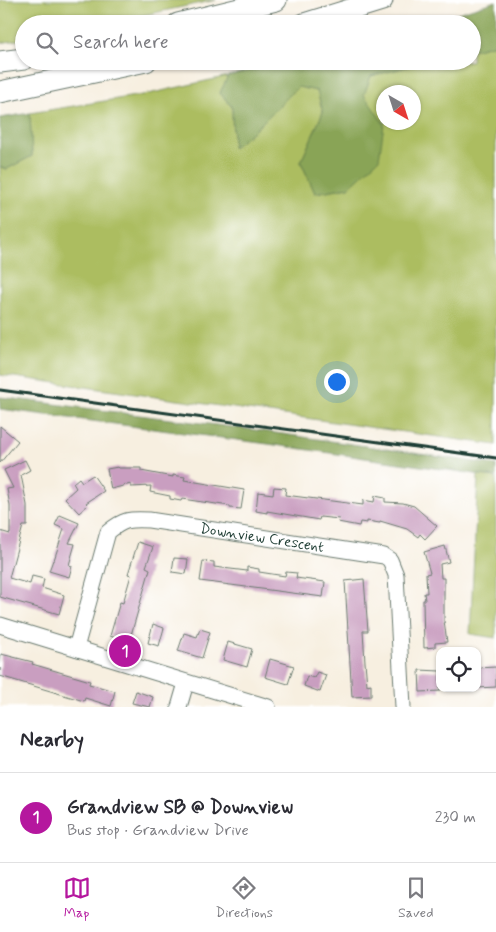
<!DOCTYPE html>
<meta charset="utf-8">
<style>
:root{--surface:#fff;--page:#f2f2f3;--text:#2b2b33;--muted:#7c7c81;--line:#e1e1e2;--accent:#b5179e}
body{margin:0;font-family:Mynerve,sans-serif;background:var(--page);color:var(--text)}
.controls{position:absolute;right:15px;bottom:15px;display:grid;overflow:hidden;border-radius:10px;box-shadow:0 1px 4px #0004}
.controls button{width:45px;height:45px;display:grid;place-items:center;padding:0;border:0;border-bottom:1px solid var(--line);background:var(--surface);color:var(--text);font:25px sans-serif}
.compass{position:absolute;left:376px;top:85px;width:45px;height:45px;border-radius:50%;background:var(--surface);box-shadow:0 1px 4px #0004;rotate:141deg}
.you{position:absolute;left:336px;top:381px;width:18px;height:18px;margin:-12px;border:4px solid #fff;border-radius:50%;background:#1a73e8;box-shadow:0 0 0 8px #1a73e833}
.badge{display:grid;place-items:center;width:32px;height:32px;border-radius:50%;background:var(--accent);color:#fff;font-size:16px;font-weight:700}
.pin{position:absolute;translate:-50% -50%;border:2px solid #fff;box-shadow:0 1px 5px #0006}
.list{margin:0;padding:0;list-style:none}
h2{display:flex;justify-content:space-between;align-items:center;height:65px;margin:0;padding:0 20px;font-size:21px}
h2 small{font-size:16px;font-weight:400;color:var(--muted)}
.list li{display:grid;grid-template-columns:32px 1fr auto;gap:15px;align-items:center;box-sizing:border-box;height:90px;padding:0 20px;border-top:1px solid var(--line)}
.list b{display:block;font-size:19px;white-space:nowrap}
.list p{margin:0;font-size:16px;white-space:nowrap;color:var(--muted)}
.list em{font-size:16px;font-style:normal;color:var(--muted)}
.icon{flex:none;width:28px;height:28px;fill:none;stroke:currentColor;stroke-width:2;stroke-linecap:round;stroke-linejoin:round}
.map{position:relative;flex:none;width:496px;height:707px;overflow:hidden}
.search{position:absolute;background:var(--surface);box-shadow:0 1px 4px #0004;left:15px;right:15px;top:15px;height:55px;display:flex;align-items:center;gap:12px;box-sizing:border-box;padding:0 18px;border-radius:28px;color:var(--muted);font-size:19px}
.sheet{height:155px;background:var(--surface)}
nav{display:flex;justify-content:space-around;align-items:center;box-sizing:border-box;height:70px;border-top:1px solid var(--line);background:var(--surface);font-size:14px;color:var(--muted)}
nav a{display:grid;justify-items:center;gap:2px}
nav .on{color:var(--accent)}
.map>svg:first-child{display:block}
.green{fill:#acbd61;stroke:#667d4a;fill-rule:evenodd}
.forest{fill:#89a457;stroke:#547046}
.building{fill:#c99ec0}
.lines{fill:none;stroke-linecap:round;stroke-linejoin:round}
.minor-casing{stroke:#6b7b70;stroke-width:17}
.highway-casing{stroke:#6b7b70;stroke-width:23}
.minor{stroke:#fff;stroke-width:15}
.highway{stroke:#fff;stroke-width:21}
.rail{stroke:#1f3d34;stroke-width:3}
.labels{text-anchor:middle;stroke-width:5;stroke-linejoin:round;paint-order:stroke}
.street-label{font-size:15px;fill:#1f3d34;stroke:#fff}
</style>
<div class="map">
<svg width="496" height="707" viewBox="0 0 496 707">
<rect width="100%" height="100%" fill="#fff"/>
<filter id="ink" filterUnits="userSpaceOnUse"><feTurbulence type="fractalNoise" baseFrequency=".02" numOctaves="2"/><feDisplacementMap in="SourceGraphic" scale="10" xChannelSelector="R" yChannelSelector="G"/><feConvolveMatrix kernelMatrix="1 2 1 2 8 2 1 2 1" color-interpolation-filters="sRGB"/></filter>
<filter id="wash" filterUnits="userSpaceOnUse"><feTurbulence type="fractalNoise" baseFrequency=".0096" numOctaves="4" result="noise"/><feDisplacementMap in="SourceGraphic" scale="20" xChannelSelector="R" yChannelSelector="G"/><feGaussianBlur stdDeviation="1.12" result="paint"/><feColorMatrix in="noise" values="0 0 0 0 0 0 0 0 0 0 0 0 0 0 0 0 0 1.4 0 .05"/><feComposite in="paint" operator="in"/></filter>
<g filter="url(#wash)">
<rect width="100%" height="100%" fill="#f7efe0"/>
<g class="green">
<path d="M0,0H216L101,24H24V39L0,43Z"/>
<path d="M496,44V445L0,375V167L7,169L32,156L30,113L148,94L228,76L220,93L232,107L233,147L258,127L298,87L317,91L323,112L301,162L315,193L349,187L384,124L363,95L371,76L430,61H472V50ZM384,92H414V122H384Z"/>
<path d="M478,475L496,477V638L470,634Z"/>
</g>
<g class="forest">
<path d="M496,1V44L472,50V24H423Z"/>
<path d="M287,61H430L371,76L364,95L384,124L379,159L349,187L315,193L301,162L323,112L317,91L298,87L258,127L233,148L232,107L220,93L228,76Z"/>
<path d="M30,113L32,156L7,169L0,167V118Z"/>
<path d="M0,397L255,430L496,465V477L268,444L0,409Z"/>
</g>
<g id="blocks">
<g class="building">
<path d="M0,426L18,441L0,463Z"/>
<path d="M25,460L30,470L21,475L27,505V526H23L9,578L30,584L32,576L44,579L42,588L64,595L59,614L0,597V531L10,534V506L7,489L13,488L4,470Z"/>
<path d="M118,467L119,468H141V471L173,477V475L185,477L184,480L244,490L241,509L230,508V506L182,499L181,501L170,499V496L150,492L151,486L131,487V484L111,489L107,469Z"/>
<path d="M93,475L104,491L86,503L88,505L79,513L65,498L76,488L73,483L79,478L82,482Z"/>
<path d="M274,487L286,488L285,495L363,505V500L374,502L375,496L385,498V502L403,503L414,506L437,526L425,539L420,534L418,537L407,529L380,521V523L367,521V523L360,522L359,526L338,522L339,519L320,517L319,520L267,511V513L256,511L258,492L273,494Z"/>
<path d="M60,515L79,523L69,543L75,544L69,565L72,566L69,577L49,571L53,560H54L64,529L55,525Z"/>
<path d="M138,542L153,547L146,567L150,569L129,642L110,636L120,602L123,603L131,575L128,574Z"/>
<path d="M445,546L449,562L440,564L441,578H444V621L447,642L435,643V647L424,648L423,600H425L424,593H427L426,574L430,573L424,552Z"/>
<path d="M174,558L188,559L186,574L172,572Z"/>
<path d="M203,561L214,562V567L247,571V567L259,569V572L285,576L286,572L297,573L296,578L325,582L323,597L200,581Z"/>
<path d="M364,579L368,631H363L365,662L367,685L371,684V696L352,697L345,581Z"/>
<path d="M153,624L164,628L159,646L148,643Z"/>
<path d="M200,629L210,632L202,658L178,651L184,633L197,637Z"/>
<path d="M228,642L252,649L247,667L223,660Z"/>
<path d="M1,654L33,662L32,664L90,681L89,684L115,691L111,706L85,698L84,701L0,676Z"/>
<path d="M270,659L294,666L288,684L265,677Z"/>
<path d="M496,667V687L477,688V668Z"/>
<path d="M419,670L440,671V691L420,692Z"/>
<path d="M317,672L326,675L320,692L304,686L307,676L314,678Z"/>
<path d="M136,691L153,697L150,707L132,703Z"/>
</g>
</g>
</g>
<g filter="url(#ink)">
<use href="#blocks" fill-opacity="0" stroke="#6b7b70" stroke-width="1"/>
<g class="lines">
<g class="minor-casing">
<g id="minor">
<path d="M0,625L268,707"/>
<path id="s1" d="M76,648L108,532C124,519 129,519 149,520L384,556L390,560L396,575L403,707"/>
<path d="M179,707L186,683"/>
</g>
</g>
<g class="highway-casing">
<g id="highway">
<path d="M178,24L276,0"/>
<path d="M304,24L382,0"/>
<path d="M0,62L24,59"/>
<path d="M0,92L146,61"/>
</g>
</g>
<use href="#minor" class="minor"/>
<use href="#highway" class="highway"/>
<path class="rail" d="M0,390L496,458"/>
</g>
</g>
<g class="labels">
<g class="street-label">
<text dy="5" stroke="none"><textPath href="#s1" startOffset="279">Downview Crescent</textPath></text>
</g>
</g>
</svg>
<div class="controls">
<button><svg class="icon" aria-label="locate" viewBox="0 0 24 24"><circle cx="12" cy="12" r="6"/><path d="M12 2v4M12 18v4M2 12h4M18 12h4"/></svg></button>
</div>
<svg class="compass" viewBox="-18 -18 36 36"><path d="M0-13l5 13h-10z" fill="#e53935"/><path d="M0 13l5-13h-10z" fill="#7c7c81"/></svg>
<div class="you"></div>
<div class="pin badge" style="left:125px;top:651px">1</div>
<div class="search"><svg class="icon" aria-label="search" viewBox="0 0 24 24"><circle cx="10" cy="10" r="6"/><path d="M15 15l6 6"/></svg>Search here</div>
</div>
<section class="sheet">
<h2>Nearby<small></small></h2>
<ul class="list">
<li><span class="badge">1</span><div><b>Grandview SB @ Downview</b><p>Bus stop · Grandview Drive</p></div><em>230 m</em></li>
</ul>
</section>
<nav>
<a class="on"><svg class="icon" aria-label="map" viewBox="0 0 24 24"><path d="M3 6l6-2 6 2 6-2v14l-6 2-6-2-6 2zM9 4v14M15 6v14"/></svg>Map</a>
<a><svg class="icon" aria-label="directions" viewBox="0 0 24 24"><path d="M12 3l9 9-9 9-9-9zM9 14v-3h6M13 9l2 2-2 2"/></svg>Directions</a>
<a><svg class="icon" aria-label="saved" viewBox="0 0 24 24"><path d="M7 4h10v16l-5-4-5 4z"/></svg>Saved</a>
</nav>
